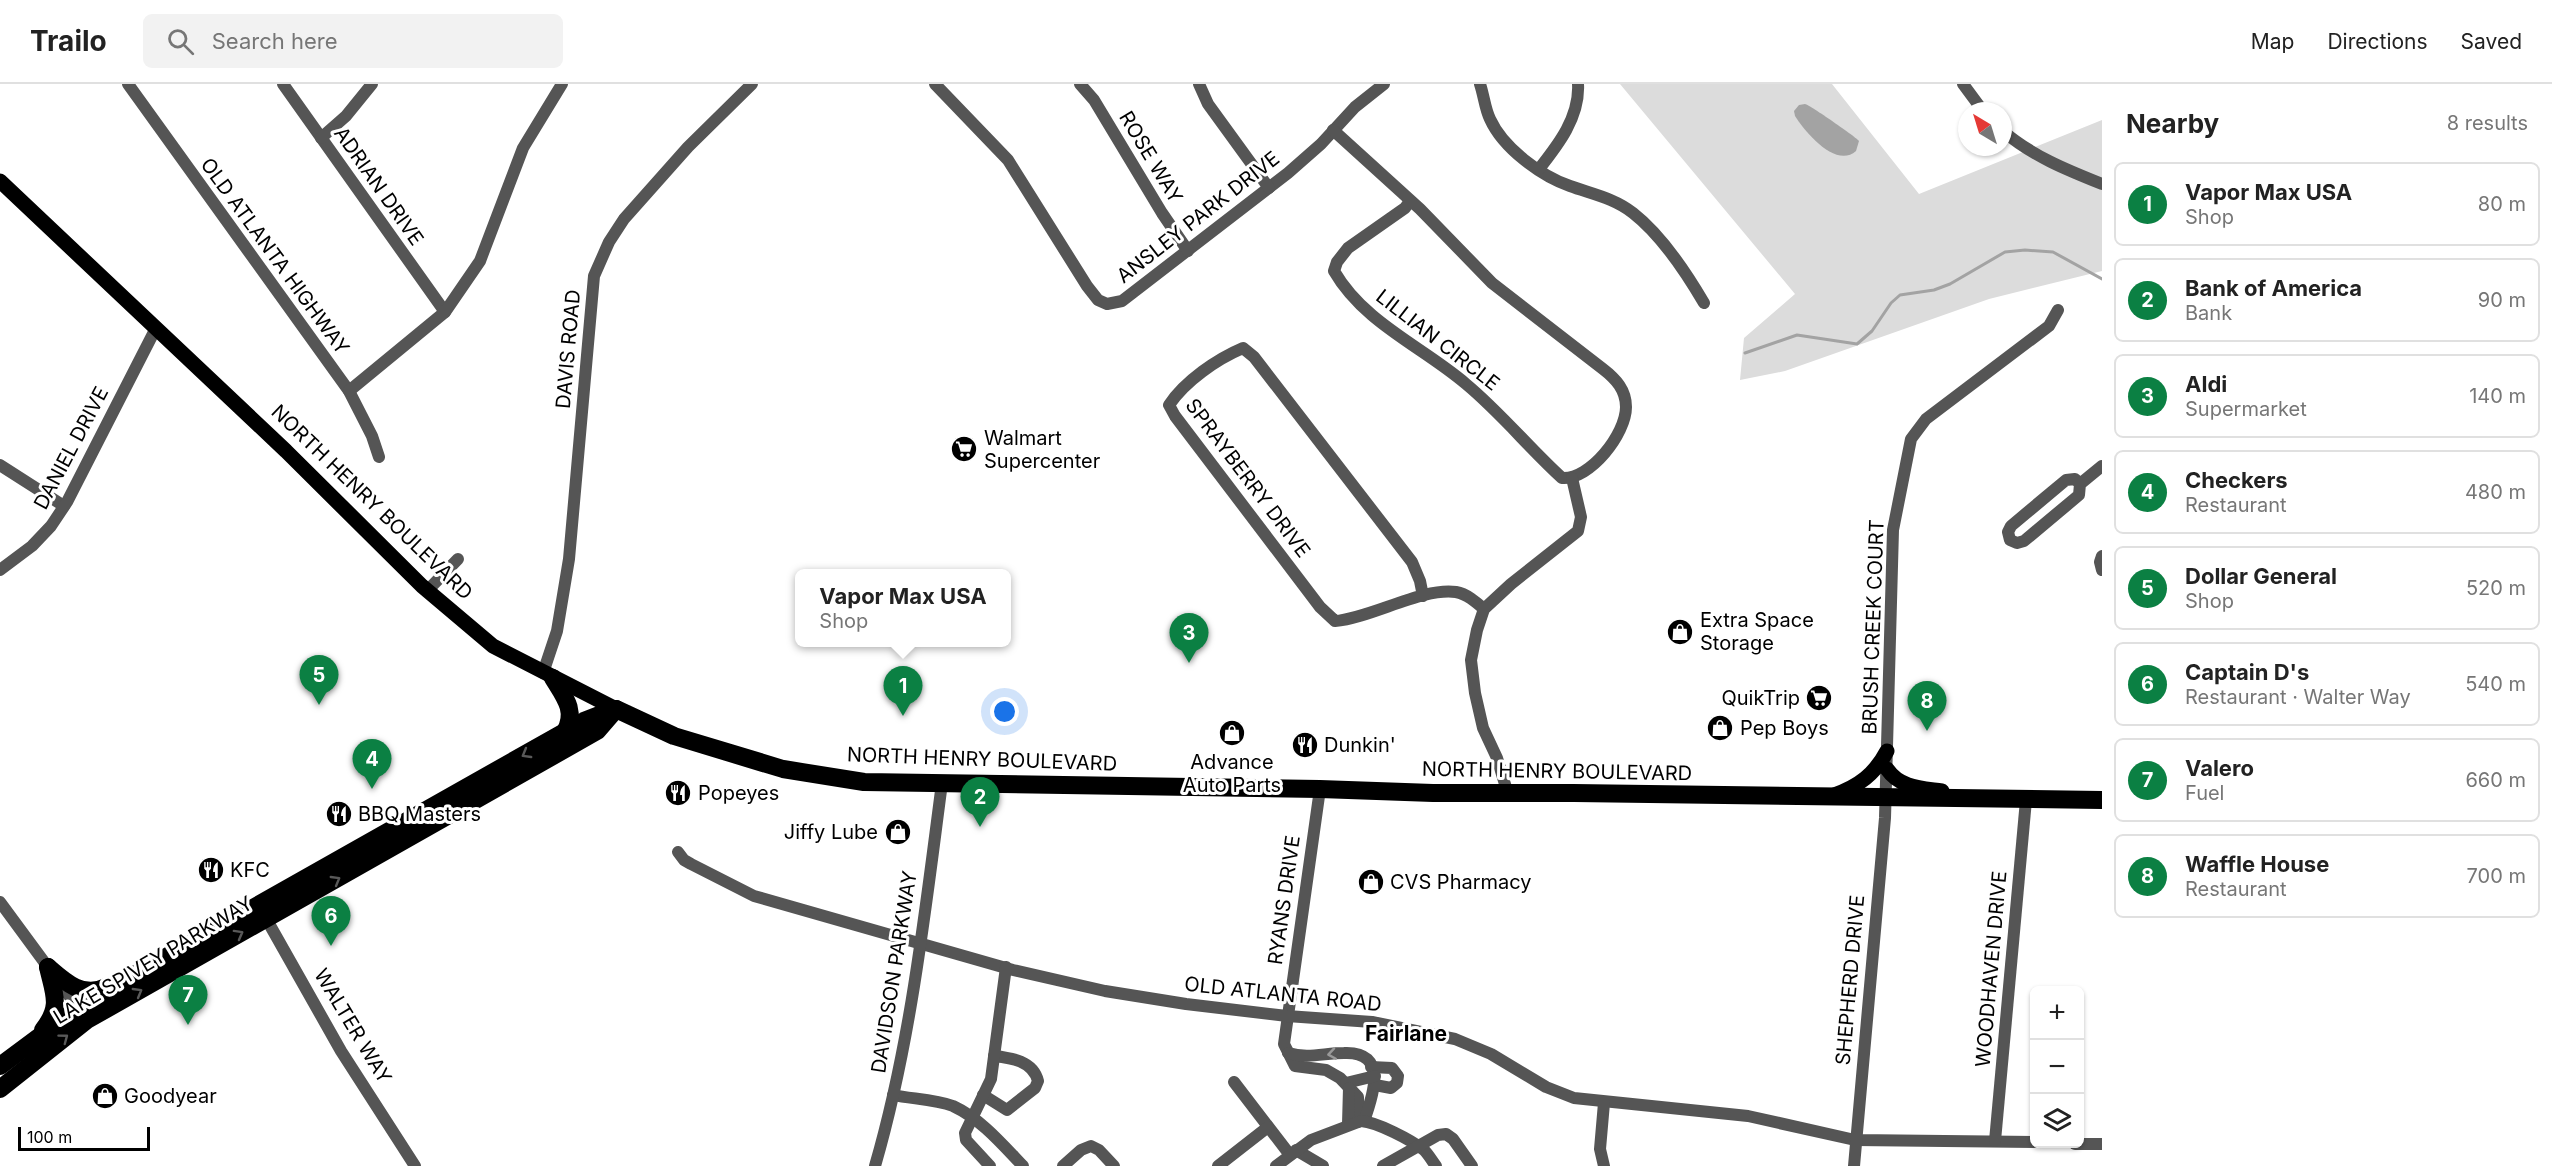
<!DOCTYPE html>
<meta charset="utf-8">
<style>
:root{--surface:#fff;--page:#f2f2f2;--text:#222;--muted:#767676;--line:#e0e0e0;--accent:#0b8043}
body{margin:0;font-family:Inter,sans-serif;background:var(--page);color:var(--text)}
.controls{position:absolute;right:18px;bottom:18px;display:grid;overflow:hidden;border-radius:9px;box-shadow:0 2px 4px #0004}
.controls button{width:54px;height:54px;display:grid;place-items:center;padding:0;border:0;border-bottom:2px solid var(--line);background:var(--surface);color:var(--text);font:30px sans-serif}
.compass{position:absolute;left:1958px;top:18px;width:54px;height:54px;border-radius:50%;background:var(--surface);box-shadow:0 2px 4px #0004;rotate:322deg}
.scale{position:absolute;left:18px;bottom:15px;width:132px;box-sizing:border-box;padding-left:6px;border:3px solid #000;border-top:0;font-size:16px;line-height:21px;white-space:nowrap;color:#000;-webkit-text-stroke:4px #fff;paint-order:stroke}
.you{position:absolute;left:1005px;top:628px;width:21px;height:21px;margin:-15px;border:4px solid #fff;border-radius:50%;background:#1a73e8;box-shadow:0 0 0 9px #1a73e833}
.badge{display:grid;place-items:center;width:39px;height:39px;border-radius:50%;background:var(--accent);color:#fff;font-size:20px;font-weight:700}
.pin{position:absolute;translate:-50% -50px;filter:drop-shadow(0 2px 3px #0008)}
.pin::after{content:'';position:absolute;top:32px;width:21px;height:18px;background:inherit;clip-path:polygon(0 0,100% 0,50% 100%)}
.popup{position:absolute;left:795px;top:485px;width:216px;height:78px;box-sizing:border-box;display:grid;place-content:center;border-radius:9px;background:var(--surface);filter:drop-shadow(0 2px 4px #0005);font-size:20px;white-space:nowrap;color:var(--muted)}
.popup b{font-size:22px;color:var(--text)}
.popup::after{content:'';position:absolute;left:50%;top:100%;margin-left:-12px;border:12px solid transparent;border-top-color:var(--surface)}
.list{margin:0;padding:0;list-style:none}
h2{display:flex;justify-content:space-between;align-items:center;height:78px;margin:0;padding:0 24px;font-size:26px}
h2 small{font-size:20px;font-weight:400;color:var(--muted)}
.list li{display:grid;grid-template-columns:39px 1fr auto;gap:18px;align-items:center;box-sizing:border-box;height:84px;margin:0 12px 12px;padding:0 12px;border:2px solid var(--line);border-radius:9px}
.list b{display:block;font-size:22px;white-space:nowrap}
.list p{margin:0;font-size:20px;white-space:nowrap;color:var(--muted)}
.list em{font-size:20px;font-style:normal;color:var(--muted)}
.icon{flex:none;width:33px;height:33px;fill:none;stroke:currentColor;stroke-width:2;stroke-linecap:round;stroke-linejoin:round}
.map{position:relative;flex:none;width:2102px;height:1082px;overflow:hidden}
header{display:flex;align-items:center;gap:36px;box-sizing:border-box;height:84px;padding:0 30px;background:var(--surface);border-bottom:2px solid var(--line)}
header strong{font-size:28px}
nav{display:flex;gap:33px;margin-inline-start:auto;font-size:21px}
.search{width:420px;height:54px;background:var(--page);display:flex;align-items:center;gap:15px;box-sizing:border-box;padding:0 21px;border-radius:9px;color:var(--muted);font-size:22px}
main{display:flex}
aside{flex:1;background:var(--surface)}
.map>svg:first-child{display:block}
.green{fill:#dcdcdc}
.water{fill:#a3a3a3}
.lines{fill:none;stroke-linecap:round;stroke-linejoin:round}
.stream{stroke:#a3a3a3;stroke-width:3}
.minor{stroke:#555;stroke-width:12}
.major{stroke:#000;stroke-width:15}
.highway{stroke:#000;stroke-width:18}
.oneway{stroke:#595959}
.oneway2{stroke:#999}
.labels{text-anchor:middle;stroke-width:6;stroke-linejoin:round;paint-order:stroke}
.street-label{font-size:20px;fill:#000;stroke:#fff}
.poi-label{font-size:20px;fill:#000;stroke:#fff;text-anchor:start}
.neighbourhood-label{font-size:21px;font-weight:bold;fill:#000;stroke:#fff}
</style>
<header>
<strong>Trailo</strong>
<div class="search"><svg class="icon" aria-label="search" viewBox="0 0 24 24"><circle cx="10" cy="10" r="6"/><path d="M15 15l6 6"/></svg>Search here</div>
<nav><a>Map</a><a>Directions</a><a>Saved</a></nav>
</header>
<main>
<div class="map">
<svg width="2102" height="1082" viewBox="0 0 2102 1082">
<rect width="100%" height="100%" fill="#fff"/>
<path class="green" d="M1620,0H1832L1919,110L2102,36V187L1989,215L1785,287L1740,296L1744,254L1795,210Z"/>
<path class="water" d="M1805,20C1810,21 1857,54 1859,57L1856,67C1836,85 1805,48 1795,32L1794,27L1799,21Z"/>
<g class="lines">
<path class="stream" d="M1745,269L1797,251L1857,260L1872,247L1891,219L1900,211L1934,206L1950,200L2005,168L2025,166L2053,168L2102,195"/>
<g class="minor">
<path d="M128,0L349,307L372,352L379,373"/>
<path d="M283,0L445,228"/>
<path d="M935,0L1008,76L1087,202L1098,216L1107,220L1122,217L1288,89L1321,60L1355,23L1384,0"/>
<path d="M1080,0L1094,16L1162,129L1188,167"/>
<path d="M1199,0L1208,20L1269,104"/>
<path d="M1480,0C1484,12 1485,25 1490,35C1503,64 1541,92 1570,102C1592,110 1614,114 1633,129C1660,150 1687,190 1704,219"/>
<path d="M1963,0L1983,27"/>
<path d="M1333,46L1420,125L1492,199L1603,285C1616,295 1626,306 1626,323C1626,350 1590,396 1562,394C1529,364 1501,329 1466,300C1423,263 1364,239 1334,187L1337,178L1348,164L1405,124L1410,117"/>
<path d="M2003,47C2032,72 2067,86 2102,100"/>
<path d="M321,54L346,32L372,0"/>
<path d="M1539,85C1558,61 1580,33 1578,0"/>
<path d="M349,307L445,228L480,177L523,64L562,0"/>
<path d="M0,381L64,422"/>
<path d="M2080,400L2075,395L2066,396L2011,442L2008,448L2010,456L2017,459L2024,457L2079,411L2080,400L2102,382"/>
<path d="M2102,472L2100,478L2102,486"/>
<path d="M0,486L32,462L51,442L67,418L156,244"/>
<path d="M427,507L458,475"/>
<path d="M1423,512L1420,497L1412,478L1254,273L1243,264C1217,275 1185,297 1169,321L1175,332L1320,523L1335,537C1371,534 1423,503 1456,508C1467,510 1476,518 1484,525"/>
<path d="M543,589L557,547L569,475L594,192L609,158L624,135L688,63L752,0"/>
<path d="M1320,705L1284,960L1295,982L1326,986L1340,994L1358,1013V1038"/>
<path d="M1508,710L1497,674L1483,644L1475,609L1471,576L1477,546L1484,525L1511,500L1578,447L1581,433L1572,394"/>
<path d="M678,768L684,776L691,780L754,812L1013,886L1105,907L1186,920L1287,932L1372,938L1455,955L1491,970L1546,1003L1574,1014L1748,1032L1855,1056L2034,1058"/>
<path d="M0,818L81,928"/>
<path d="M263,829L341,967L415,1082"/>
<path d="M1288,969C1308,975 1324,969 1344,969C1389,967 1373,1012 1364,1037"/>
<path d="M1371,983L1392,984L1398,992L1397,999L1391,1004L1375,1001"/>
<path d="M1234,998L1290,1071"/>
<path d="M1346,999L1375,992"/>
<path d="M893,1011C912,1015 935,1015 953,1022C981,1035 1002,1060 1023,1082"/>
<path d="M983,1011L1007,1026L1035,1004L1038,997C1033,977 1012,974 994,972"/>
<path d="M1604,1019L1600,1065L1604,1082"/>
<path d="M1348,1040L1349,1004"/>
<path d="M1995,1057L2026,716"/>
<path d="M2075,1060H2102"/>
<path d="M1296,1066L1323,1082"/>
<path d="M875,1082C911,958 925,827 942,699"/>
<path d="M990,1082L966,1056L965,1049L991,995L1006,883"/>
<path d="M1063,1082L1081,1066L1091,1062L1099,1066L1114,1082"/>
<path d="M1218,1082L1268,1043"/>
<path d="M1276,1082L1311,1056L1361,1037C1377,1038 1411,1056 1424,1066C1429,1071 1432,1077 1436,1082"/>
<path d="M1383,1082L1438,1051L1446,1050L1453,1055L1472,1082"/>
<path d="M1854,1082L1885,734L1893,446L1911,355L1926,335L2049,242L2058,226"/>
</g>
<g class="major">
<path d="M0,97L286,367L422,502L493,562L616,625"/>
<path d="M1887,685C1900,704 1921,704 1942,707"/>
<path d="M1834,711C1859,702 1875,690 1887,667"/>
</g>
<g class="highway">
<path d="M553,594C564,612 577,627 565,648"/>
<path d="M616,625L674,652L783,685L864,698L1320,705L1433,709H1574L2102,716"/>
<path d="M48,883C64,897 83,915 106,903"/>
<path d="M43,946C62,922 54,910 48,883"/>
<path d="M0,982L78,924L129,894L584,637L615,625"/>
<path d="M0,1005L87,936L597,647L616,625"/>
</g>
</g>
<defs><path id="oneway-chevron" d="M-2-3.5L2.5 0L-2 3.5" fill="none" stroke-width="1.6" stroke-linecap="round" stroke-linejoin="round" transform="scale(1.5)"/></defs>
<g class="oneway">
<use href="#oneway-chevron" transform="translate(526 670) rotate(150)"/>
<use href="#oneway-chevron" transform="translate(336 796) rotate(-30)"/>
<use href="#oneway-chevron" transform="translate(239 850) rotate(-29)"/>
<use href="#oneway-chevron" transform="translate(138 908) rotate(-30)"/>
<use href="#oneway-chevron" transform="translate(64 954) rotate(-37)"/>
</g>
<use class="oneway2" href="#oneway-chevron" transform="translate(1332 970) rotate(171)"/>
<defs>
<g id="supermarket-disc" transform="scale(1.35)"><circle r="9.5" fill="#000" stroke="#fff"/><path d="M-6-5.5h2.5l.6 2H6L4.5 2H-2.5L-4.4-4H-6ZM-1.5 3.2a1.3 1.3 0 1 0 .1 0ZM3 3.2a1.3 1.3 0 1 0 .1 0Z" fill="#fff"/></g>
<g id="shop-disc" transform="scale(1.35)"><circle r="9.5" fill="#000" stroke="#fff"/><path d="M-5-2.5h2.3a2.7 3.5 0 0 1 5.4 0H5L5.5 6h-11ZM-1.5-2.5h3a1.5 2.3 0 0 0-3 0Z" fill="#fff"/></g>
<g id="restaurant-disc" transform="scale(1.35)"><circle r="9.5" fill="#000" stroke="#fff"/><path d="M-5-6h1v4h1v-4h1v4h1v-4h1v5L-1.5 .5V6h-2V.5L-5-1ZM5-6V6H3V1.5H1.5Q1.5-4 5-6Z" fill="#fff"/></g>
</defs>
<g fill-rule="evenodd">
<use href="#supermarket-disc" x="964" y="365"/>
<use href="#shop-disc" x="1680" y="548"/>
<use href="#supermarket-disc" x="1819" y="614"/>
<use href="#shop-disc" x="1720" y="644"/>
<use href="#shop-disc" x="1232" y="649"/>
<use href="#restaurant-disc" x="1305" y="661"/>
<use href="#restaurant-disc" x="678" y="709"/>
<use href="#restaurant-disc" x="339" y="730"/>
<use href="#shop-disc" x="898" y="748"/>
<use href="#restaurant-disc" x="211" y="786"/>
<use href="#shop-disc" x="1371" y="798"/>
<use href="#shop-disc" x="105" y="1012"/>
</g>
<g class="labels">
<g class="street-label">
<text transform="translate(1151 73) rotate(59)" y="7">ROSE WAY</text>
<text transform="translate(379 102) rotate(55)" y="7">ADRIAN DRIVE</text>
<text transform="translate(1198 133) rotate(-38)" y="7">ANSLEY PARK DRIVE</text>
<text transform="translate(275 172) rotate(54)" y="7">OLD ATLANTA HIGHWAY</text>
<text transform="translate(1438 256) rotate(38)" y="7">LILLIAN CIRCLE</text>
<text transform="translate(568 265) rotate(-85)" y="7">DAVIS ROAD</text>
<text transform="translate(71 364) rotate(-62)" y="7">DANIEL DRIVE</text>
<text transform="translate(1248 394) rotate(53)" y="7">SPRAYBERRY DRIVE</text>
<text transform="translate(372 418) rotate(44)" y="7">NORTH HENRY BOULEVARD</text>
<text transform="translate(1873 543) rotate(-88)" y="7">BRUSH CREEK COURT</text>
<text transform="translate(982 675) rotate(2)" y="7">NORTH HENRY BOULEVARD</text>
<text transform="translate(1557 687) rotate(1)" y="7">NORTH HENRY BOULEVARD</text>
<text transform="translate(1284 816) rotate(-82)" y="7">RYANS DRIVE</text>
<text transform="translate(153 876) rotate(-31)" y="7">LAKE SPIVEY PARKWAY</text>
<text transform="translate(1991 885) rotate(-85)" y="7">WOODHAVEN DRIVE</text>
<text transform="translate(894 888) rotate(-81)" y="7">DAVIDSON PARKWAY</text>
<text transform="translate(1850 896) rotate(-85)" y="7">SHEPHERD DRIVE</text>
<text transform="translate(1283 910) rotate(6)" y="7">OLD ATLANTA ROAD</text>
<text transform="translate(353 942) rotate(59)" y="7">WALTER WAY</text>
</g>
<g class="poi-label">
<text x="984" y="361">Walmart<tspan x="984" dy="23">Supercenter</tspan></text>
<text x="1700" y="543">Extra Space<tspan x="1700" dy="23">Storage</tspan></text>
<text x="1800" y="621" text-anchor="end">QuikTrip</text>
<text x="1740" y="651">Pep Boys</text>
<text x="1324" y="668">Dunkin'</text>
<text x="1232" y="685" text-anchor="middle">Advance<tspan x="1232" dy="23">Auto Parts</tspan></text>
<text x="698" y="716">Popeyes</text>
<text x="358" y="737">BBQ Masters</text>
<text x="878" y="755" text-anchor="end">Jiffy Lube</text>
<text x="230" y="793">KFC</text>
<text x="1390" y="805">CVS Pharmacy</text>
<text x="124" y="1019">Goodyear</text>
</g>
<g class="neighbourhood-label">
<text x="1406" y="957">Fairlane</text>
</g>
</g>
</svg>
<div class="controls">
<button>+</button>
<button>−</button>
<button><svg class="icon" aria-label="layers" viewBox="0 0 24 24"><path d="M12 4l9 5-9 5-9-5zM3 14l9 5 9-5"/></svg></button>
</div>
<svg class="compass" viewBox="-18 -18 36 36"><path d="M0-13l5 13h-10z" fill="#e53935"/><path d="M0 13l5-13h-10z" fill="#767676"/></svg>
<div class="scale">100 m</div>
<div class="you"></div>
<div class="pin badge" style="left:903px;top:632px">1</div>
<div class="popup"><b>Vapor Max USA</b>Shop</div>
<div class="pin badge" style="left:980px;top:743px">2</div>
<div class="pin badge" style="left:1189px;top:579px">3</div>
<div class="pin badge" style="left:372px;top:705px">4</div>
<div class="pin badge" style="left:319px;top:621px">5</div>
<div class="pin badge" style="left:331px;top:862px">6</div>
<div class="pin badge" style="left:188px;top:941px">7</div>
<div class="pin badge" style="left:1927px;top:647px">8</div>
</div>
<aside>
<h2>Nearby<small>8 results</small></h2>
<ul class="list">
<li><span class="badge">1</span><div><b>Vapor Max USA</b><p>Shop</p></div><em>80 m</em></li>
<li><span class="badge">2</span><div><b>Bank of America</b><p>Bank</p></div><em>90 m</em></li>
<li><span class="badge">3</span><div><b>Aldi</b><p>Supermarket</p></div><em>140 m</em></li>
<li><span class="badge">4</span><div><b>Checkers</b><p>Restaurant</p></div><em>480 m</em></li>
<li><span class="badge">5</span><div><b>Dollar General</b><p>Shop</p></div><em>520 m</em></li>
<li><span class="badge">6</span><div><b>Captain D's</b><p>Restaurant · Walter Way</p></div><em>540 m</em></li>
<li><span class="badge">7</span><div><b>Valero</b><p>Fuel</p></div><em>660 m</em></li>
<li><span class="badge">8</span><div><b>Waffle House</b><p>Restaurant</p></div><em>700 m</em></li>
</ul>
</aside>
</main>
